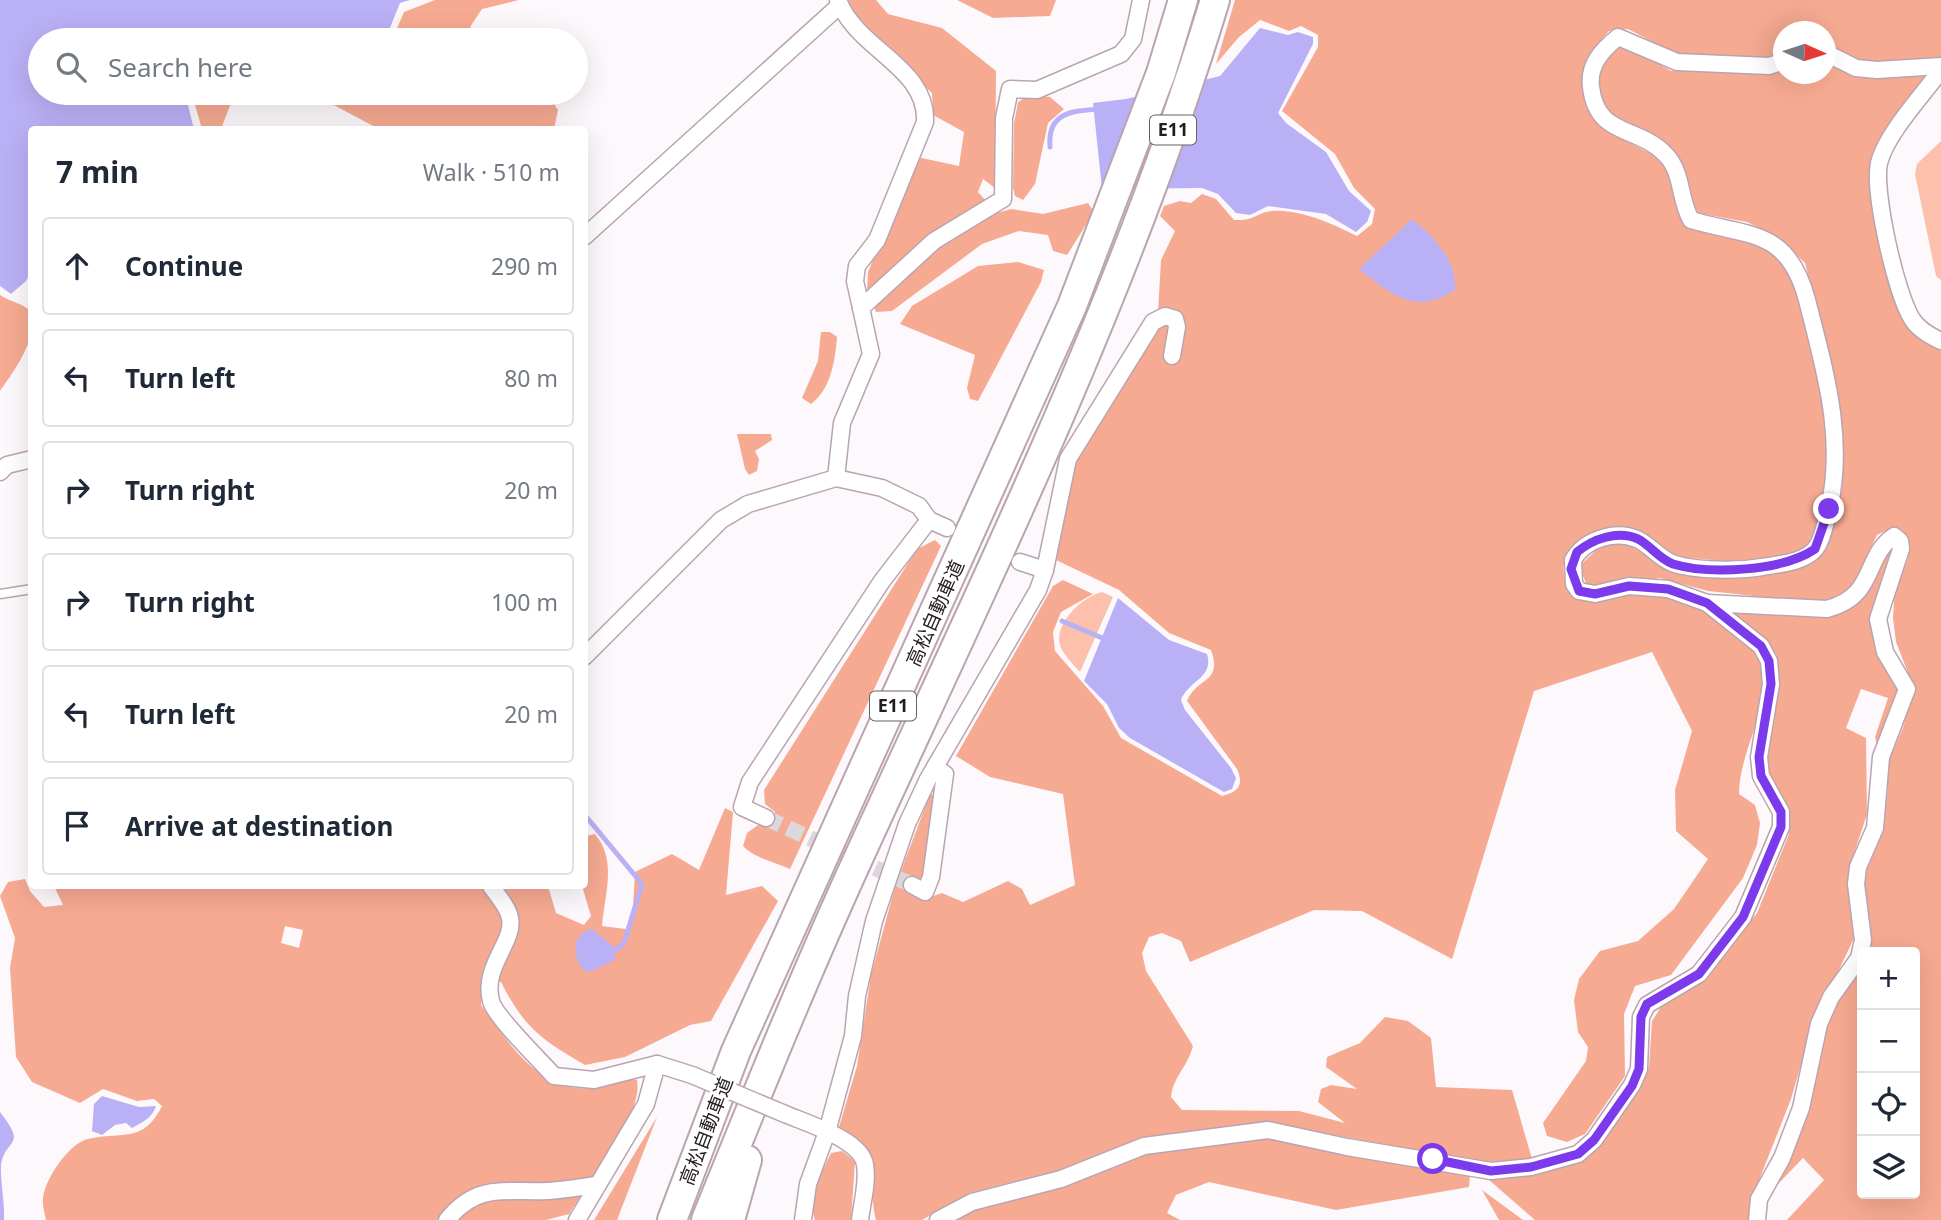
<!DOCTYPE html>
<meta charset="utf-8">
<style>
:root{--surface:#fff;--page:#f6f6f7;--text:#1f2937;--muted:#747a83;--line:#e0e1e3}
body{margin:0;font-family:"Noto Sans","Noto Sans JP",sans-serif;background:var(--page);color:var(--text)}
.controls{position:absolute;right:21px;bottom:21px;display:grid;overflow:hidden;border-radius:7px;box-shadow:0 7px 28px #0002}
.controls button{width:63px;height:63px;display:grid;place-items:center;padding:0;border:0;border-bottom:2px solid var(--line);background:var(--surface);color:var(--text);font:35px sans-serif}
.compass{position:absolute;left:1773px;top:21px;width:63px;height:63px;border-radius:50%;background:var(--surface);box-shadow:0 7px 28px #0002;rotate:93deg}
.stop{position:absolute;width:21px;height:21px;margin:-16px;border:5px solid #7c3aed;border-radius:50%;background:#fff}
.stop.end{background:#7c3aed;border-color:#fff;box-shadow:0 2px 7px #0008}
.list{margin:0;padding:0;list-style:none}
h2{display:flex;justify-content:space-between;align-items:center;height:91px;margin:0;padding:0 28px;font-size:30px}
h2 small{font-size:23px;font-weight:400;color:var(--muted)}
.list li{display:grid;grid-template-columns:46px 1fr auto;gap:21px;align-items:center;box-sizing:border-box;height:98px;margin:0 14px 14px;padding:0 14px;border:2px solid var(--line);border-radius:7px}
.list b{display:block;font-size:26px;white-space:nowrap}
.list em{font-size:23px;font-style:normal;color:var(--muted)}
.icon{flex:none;width:38px;height:38px;fill:none;stroke:currentColor;stroke-width:2;stroke-linecap:round;stroke-linejoin:round}
.map{position:relative;flex:none;width:1941px;height:1220px;overflow:hidden}
.search{position:absolute;background:var(--surface);box-shadow:0 7px 28px #0002;left:28px;top:28px;width:560px;height:77px;display:flex;align-items:center;gap:18px;box-sizing:border-box;padding:0 24px;border-radius:38px;color:var(--muted);font-size:26px}
.panel{position:absolute;background:var(--surface);box-shadow:0 7px 28px #0002;left:28px;top:126px;width:560px;height:763px;border-radius:7px}
.map>svg:first-child{display:block}
.green{fill:#fcc0ac}
.forest{fill:#f6aa91;fill-rule:evenodd}
.water{fill:#bab0f5}
.lines{fill:none;stroke-linecap:round;stroke-linejoin:round}
.stream{stroke:#bab0f5;stroke-width:5}
.street-tunnel{stroke:#dcd7da;stroke-width:16;stroke-dasharray:16 8;stroke-linecap:butt}
.lane-casing{stroke:#baa4b0;stroke-width:11}
.street-casing{stroke:#baa4b0;stroke-width:19}
.highway-casing{stroke:#baa4b0;stroke-width:32}
.lane{stroke:#fff;stroke-width:8}
.street{stroke:#fff;stroke-width:16}
.highway{stroke:#fff;stroke-width:28}
.street-bridge-casing{stroke:#baa4b0;stroke-width:19;stroke-linecap:butt}
.street-bridge{stroke:#fff;stroke-width:16}
.route{stroke:#7c3aed;stroke-width:9}
.labels{text-anchor:middle;stroke-width:6;stroke-linejoin:round;paint-order:stroke}
.shield{fill:#fff;stroke:#666063;stroke-width:2}
.shield-label{font-size:18px;font-weight:bold;fill:#241c20}
.street-label{font-size:19px;fill:#241c20;stroke:#fff}
</style>
<div class="map">
<svg width="1941" height="1220" viewBox="0 0 1941 1220">
<rect width="100%" height="100%" fill="#fdf8fb"/>
<g class="green">
<path d="M1941,141V280L1936,276L1915,174L1917,164Z"/>
<path d="M1102,592L1113,597L1080,672C1074,665 1063,655 1060,645C1054,623 1082,597 1102,592Z"/>
</g>
<g class="forest">
<path d="M435,0H519L482,9L470,27L479,40H392L404,12Z"/>
<path d="M848,0H876L888,14L942,28L996,71L995,188L983,179L978,192L987,202L872,293L867,290L868,272L917,157L959,166L964,132L933,115L932,93L854,20Z"/>
<path d="M957,0H1056L1050,16L993,18Z"/>
<path d="M1235,0H1941V57L1878,64L1859,63L1826,46V32H1784L1783,51L1766,59L1678,55L1628,29L1609,31L1587,58L1583,79L1586,107L1599,126L1660,159L1670,174L1686,224L1695,230C1722,234 1754,235 1775,255C1812,290 1850,507 1809,545C1784,567 1731,561 1701,559C1693,558 1681,559 1674,556C1658,548 1650,531 1629,530C1587,527 1543,552 1574,597C1599,602 1608,597 1632,594C1671,589 1705,610 1734,633C1753,647 1765,660 1764,685C1762,723 1739,757 1739,794L1755,805L1760,823L1757,845L1743,878L1671,975L1635,986L1624,1014L1625,1076L1585,1134L1567,1142L1547,1136L1543,1123L1586,1061L1588,1047L1578,1032L1574,1000L1579,979L1600,951L1638,941L1674,909L1708,859L1676,831L1675,790L1692,731L1652,652L1534,691L1452,959L1362,911L1314,910L1190,962L1181,941L1162,933L1149,937L1142,953L1146,971L1193,1046C1188,1066 1173,1077 1171,1097L1182,1110L1299,1111L1345,1123L1318,1102L1321,1089L1331,1085L1357,1089L1326,1067L1327,1057L1360,1043L1385,1017L1408,1021L1431,1038L1436,1087L1512,1090L1532,1159L1484,1163L1265,1122L1142,1138L1060,1170L969,1193L922,1220H876C864,1174 893,1156 839,1127L857,1066L871,975L895,887L930,794L936,796L923,881L916,878L909,893L927,898L942,893L963,902L1008,881L1022,889L1030,905L1075,885L1063,794L990,777L956,756L1053,586L1063,580L1093,594L1061,612L1053,632L1055,651L1103,706L1121,738L1222,796C1239,792 1244,785 1237,769L1187,701C1197,677 1223,683 1211,650L1169,633L1119,590L1056,560L1070,482L1081,450L1158,312L1161,260L1175,231L1160,216L1164,206L1180,201L1191,203L1202,194L1216,199L1234,220C1255,221 1256,213 1271,211C1299,208 1333,224 1357,236L1372,224L1375,209L1354,188L1335,154L1282,111L1318,47V35L1301,26L1289,31L1260,20L1239,37L1216,64Z"/>
<path d="M1628,46L1671,71L1783,69L1784,74H1826V60L1859,78L1916,71L1927,79L1875,151L1869,186L1895,304L1919,339L1941,350V1220H1787L1824,1180L1803,1158L1775,1187L1793,1145L1833,1007L1862,962V1194H1915V952H1867L1864,868L1887,799L1889,760L1903,728L1914,688L1896,642L1893,618L1895,589L1908,559L1902,530L1890,529L1877,535L1850,591L1827,604L1708,591L1660,578L1588,588L1579,566L1602,545L1624,542L1669,570L1752,575L1799,568L1828,547L1841,479L1842,436L1837,388L1805,263L1776,236L1747,222L1698,213L1655,137L1608,112L1597,94L1596,75L1616,49Z"/>
<path d="M203,93H235L221,129H202L195,105Z"/>
<path d="M311,93H547L558,110L554,129H379Z"/>
<path d="M1029,95L1050,97L1064,109L1048,123L1035,184L1023,200L1015,196L1013,188L1014,124L1018,102Z"/>
<path d="M1088,203L1092,209L1089,220L1067,255L1053,251L1048,235L1019,231L982,244L892,311L876,312L874,306L934,249L983,217L1011,209L1043,214Z"/>
<path d="M1018,262L1044,270L1041,282L978,401L970,399L967,388L975,355L900,324L912,306L978,266Z"/>
<path d="M0,295C8,301 24,304 29,310C45,329 11,376 0,391Z"/>
<path d="M821,332H830L837,337C835,361 831,389 811,404L802,398L818,361Z"/>
<path d="M737,434H771L772,440L755,451L759,459L757,471L749,475L745,469Z"/>
<path d="M935,540L941,546L790,869C775,862 754,858 743,846L747,833L758,825L766,826L775,812L765,804L764,790L917,549Z"/>
<path d="M1890,543L1896,546L1876,604L1903,692L1877,745L1875,737L1888,698L1861,689L1846,728L1866,738L1867,814L1850,866L1855,936L1812,1026L1791,1099L1752,1198L1751,1220H1535L1488,1179L1550,1171L1582,1161L1601,1145L1638,1090L1649,1067L1652,1021L1663,1004L1702,981L1757,913L1789,834L1787,809L1769,774L1767,757L1778,685L1777,656L1764,639L1725,607C1765,612 1825,629 1859,601C1870,592 1883,557 1890,543Z"/>
<path d="M725,808L733,812L726,895L762,886L778,901L711,1021L690,1025L625,1057L585,1065C541,1039 525,1029 501,982L486,976L481,1005C507,1041 542,1097 595,1087C614,1083 616,1075 637,1080C644,1114 588,1184 569,1214L546,1220H450L440,1217L437,1220H46C45,1214 42,1205 43,1198C45,1179 69,1143 88,1139C123,1131 143,1144 162,1106L154,1099L137,1101L103,1089L80,1103L32,1082L16,1057L10,968L15,938L0,896L8,882L25,879L30,891L44,907L63,905L54,886H548L556,913L584,925L591,916L582,886L585,841L586,836L595,834C617,861 605,892 602,926L626,929L633,908L635,872L672,854L699,870ZM285,926L303,930L299,948L281,943Z"/>
<path d="M657,1117L617,1220H594Z"/>
<path d="M1268,1138L1470,1175L1469,1187L1336,1210L1209,1182L1176,1195L1167,1213L1180,1220H954L974,1209L1149,1153Z"/>
<path d="M842,1151L855,1161L851,1220H815C807,1197 821,1174 831,1153Z"/>
<path d="M1482,1190L1523,1220H1499Z"/>
</g>
<g class="water">
<path d="M0,0H410L400,3L385,40H40V93H194L188,105L194,129L32,130L31,271L26,281L11,294L0,286Z"/>
<path d="M1260,28L1288,35L1298,32L1313,37V44L1278,113L1286,123L1326,152L1349,191L1371,211L1367,222L1356,232L1326,214L1268,206L1250,215L1236,213L1218,194L1202,188L1102,189L1093,103L1126,99L1220,76Z"/>
<path d="M1412,219C1434,237 1457,260 1455,290C1415,316 1392,295 1359,269Z"/>
<path d="M1118,598L1169,640L1207,654C1214,678 1189,680 1181,700L1185,710L1231,768L1236,778L1232,789L1224,792L1130,738L1119,728L1107,704L1084,681Z"/>
<path d="M592,929L615,948V960L592,971H584C572,958 571,933 592,929Z"/>
<path d="M102,1096L139,1107L156,1106C152,1118 143,1122 132,1128L126,1123L115,1125L102,1135L92,1131L94,1104Z"/>
<path d="M0,1112C28,1148 6,1137 1,1165C0,1179 5,1204 4,1220H0Z"/>
</g>
<g class="lines">
<g class="stream">
<path d="M1050,147C1047,112 1072,111 1100,109"/>
<path d="M1062,621L1107,640"/>
<path d="M584,814L642,884L625,940L622,946L611,951"/>
</g>
<path class="street-tunnel" d="M766,818L912,885"/>
<g class="lane-casing">
<path id="lane" d="M0,594L32,589"/>
</g>
<g class="street-casing">
<g id="street">
<path d="M838,0C857,50 928,67 925,122L877,240L857,266L855,281L861,308"/>
<path d="M1826,53L1856,68L1877,70L1941,66"/>
<path d="M1941,70C1923,95 1886,134 1879,163C1873,192 1896,294 1912,319C1918,329 1930,336 1941,341"/>
<path d="M584,237L840,5"/>
<path d="M0,472L7,465L32,459"/>
<path d="M836,478L842,423L871,354L861,308L934,241L1003,199L1004,118L1010,89L1037,90L1121,54L1133,39L1141,0"/>
<path d="M1045,570L1068,459L1153,322L1165,316L1175,319L1177,327L1172,356"/>
<path d="M1707,603L1827,609C1877,596 1863,557 1894,536L1900,541L1901,549L1878,619L1885,652L1907,689L1881,757L1875,828L1858,867L1856,884L1863,940L1859,958L1831,997L1819,1024L1801,1108L1782,1158L1759,1199L1757,1220"/>
<path d="M584,657L721,520L748,504L836,478L882,488L919,506L929,520L947,528"/>
<path d="M766,818L742,807L750,782L882,581L929,520"/>
<path d="M912,885L925,892L931,877L945,774L935,767"/>
<path d="M491,886C497,895 508,907 510,918C515,942 482,966 491,1001C495,1017 541,1061 554,1076L594,1080L657,1064L692,1075"/>
<path d="M785,1114C806,1123 862,1140 865,1165C868,1182 862,1203 860,1220"/>
<path d="M447,1220C478,1182 505,1193 548,1191C564,1190 581,1187 597,1185"/>
<path d="M577,1220L646,1104L657,1064"/>
<path d="M803,1220L808,1184L827,1132L853,1036L857,996L874,921L907,824L928,779L1038,590L1045,570L1020,562"/>
<path d="M938,1220L972,1202L1061,1179L1144,1146L1268,1130L1347,1147L1491,1171L1531,1167L1578,1154L1594,1140L1632,1085L1639,1069L1641,1017L1647,1005L1699,974L1743,917L1781,827V812L1761,776L1759,757L1771,684L1769,661L1761,646L1707,603L1668,589L1629,586L1595,594L1579,591L1574,584L1573,560C1585,539 1615,530 1637,539C1650,545 1659,558 1672,563C1694,571 1739,571 1762,567C1779,564 1804,563 1816,548C1823,539 1825,524 1828,513C1846,440 1825,371 1807,300C1788,228 1749,237 1691,220C1679,199 1683,173 1666,155C1638,125 1597,138 1591,87C1588,65 1602,50 1618,37L1677,62L1769,66L1784,61"/>
</g>
</g>
<g class="highway-casing">
<g id="highway">
<path d="M672,1220L736,1051L1072,306L1161,73L1183,0"/>
<path d="M706,1220C755,1099 804,977 858,859C987,577 1125,297 1215,0"/>
<path d="M730,1220L747,1160"/>
</g>
</g>
<use href="#lane" class="lane"/>
<use href="#street" class="street"/>
<use href="#highway" class="highway"/>
<g class="street-bridge-casing">
<path id="street-bridge" d="M692,1075L785,1114"/>
</g>
<use href="#street-bridge" class="street-bridge"/>
</g>
<g class="lines">
<path class="route" d="M1433,1159L1491,1171L1531,1167L1578,1154L1594,1140L1632,1086L1639,1069L1641,1017L1647,1004L1699,974L1743,917L1781,827V812L1761,776L1759,757L1771,684L1769,661L1761,646L1707,603L1668,589L1629,586L1595,594L1579,591L1571,569L1577,552C1593,539 1617,530 1638,539C1650,545 1659,559 1673,564C1710,575 1783,571 1815,549L1829,509"/>
</g>
<g class="labels">
<g class="shield">
<rect x="1150" y="115.5" width="46" height="29" rx="5"/>
<rect x="870" y="691.5" width="46" height="29" rx="5"/>
</g>
<g class="shield-label">
<text x="1173" y="136">E11</text>
<text x="893" y="712">E11</text>
</g>
<g class="street-label">
<text transform="translate(935 613) rotate(-66)" y="7">高松自動車道</text>
<text transform="translate(706 1131) rotate(-69)" y="7">高松自動車道</text>
</g>
</g>
</svg>
<div class="controls">
<button>+</button>
<button>−</button>
<button><svg class="icon" aria-label="locate" viewBox="0 0 24 24"><circle cx="12" cy="12" r="6"/><path d="M12 2v4M12 18v4M2 12h4M18 12h4"/></svg></button>
<button><svg class="icon" aria-label="layers" viewBox="0 0 24 24"><path d="M12 4l9 5-9 5-9-5zM3 14l9 5 9-5"/></svg></button>
</div>
<svg class="compass" viewBox="-18 -18 36 36"><path d="M0-13l5 13h-10z" fill="#e53935"/><path d="M0 13l5-13h-10z" fill="#747a83"/></svg>
<div class="stop" style="left:1433px;top:1159px"></div>
<div class="stop end" style="left:1829px;top:509px"></div>
<div class="search"><svg class="icon" aria-label="search" viewBox="0 0 24 24"><circle cx="10" cy="10" r="6"/><path d="M15 15l6 6"/></svg>Search here</div>
<section class="panel">
<h2>7 min<small>Walk · 510 m</small></h2>
<ul class="list">
<li><svg class="icon" aria-label="ahead" viewBox="0 0 24 24"><path d="M12 20V5M6 11l6-6 6 6"/></svg><div><b>Continue</b></div><em>290 m</em></li>
<li><svg class="icon" aria-label="left" viewBox="0 0 24 24"><path d="M17 20v-9H6M10 6l-5 5 5 5"/></svg><div><b>Turn left</b></div><em>80 m</em></li>
<li><svg class="icon" aria-label="right" viewBox="0 0 24 24"><path d="M7 20v-9h11M14 6l5 5-5 5"/></svg><div><b>Turn right</b></div><em>20 m</em></li>
<li><svg class="icon" aria-label="right" viewBox="0 0 24 24"><path d="M7 20v-9h11M14 6l5 5-5 5"/></svg><div><b>Turn right</b></div><em>100 m</em></li>
<li><svg class="icon" aria-label="left" viewBox="0 0 24 24"><path d="M17 20v-9H6M10 6l-5 5 5 5"/></svg><div><b>Turn left</b></div><em>20 m</em></li>
<li><svg class="icon" aria-label="arrive" viewBox="0 0 24 24"><path d="M6 21V4h12l-3 4 3 4H6"/></svg><div><b>Arrive at destination</b></div></li>
</ul>
</section>
</div>
